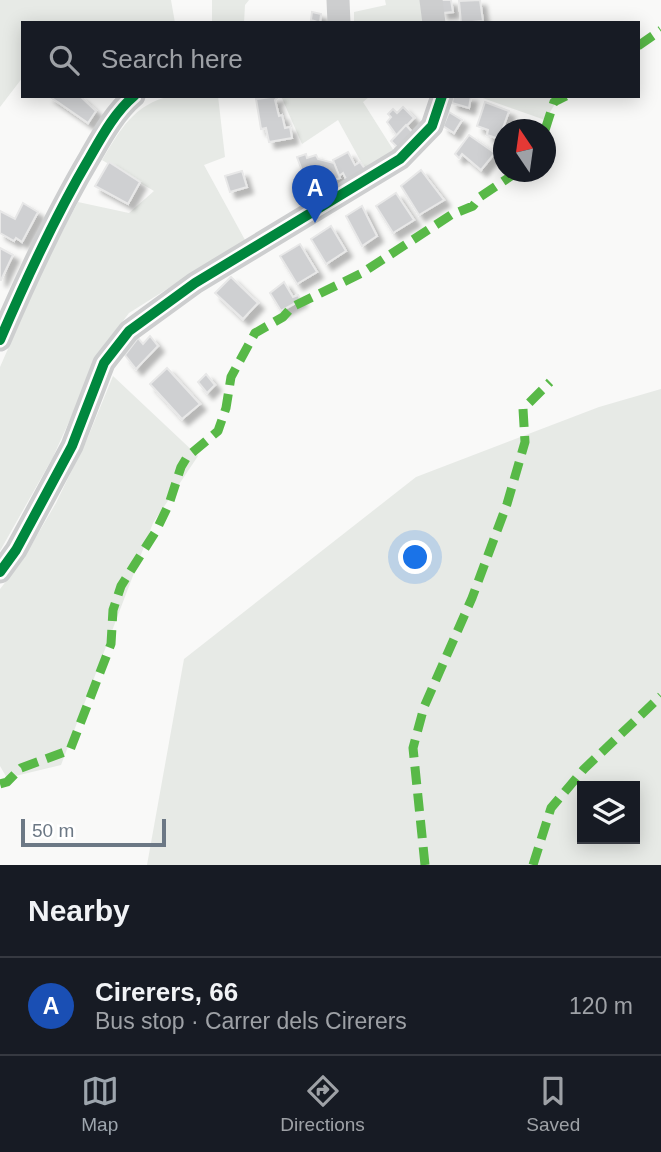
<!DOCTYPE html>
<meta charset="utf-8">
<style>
:root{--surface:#171b24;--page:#20242c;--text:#f1f3f6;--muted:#9ea1a6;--line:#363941;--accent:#9da5ad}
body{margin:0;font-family:Helvetica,sans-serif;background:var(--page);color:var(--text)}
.controls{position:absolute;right:21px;bottom:21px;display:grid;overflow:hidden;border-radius:0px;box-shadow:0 4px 18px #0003}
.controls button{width:63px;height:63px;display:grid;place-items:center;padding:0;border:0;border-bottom:2px solid var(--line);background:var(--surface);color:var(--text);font:35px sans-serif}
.compass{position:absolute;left:493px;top:119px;width:63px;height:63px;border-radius:50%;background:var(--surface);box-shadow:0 4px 18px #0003;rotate:347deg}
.scale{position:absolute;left:21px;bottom:18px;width:145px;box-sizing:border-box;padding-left:7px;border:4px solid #6c7885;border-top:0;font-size:19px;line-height:24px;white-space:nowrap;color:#6c7885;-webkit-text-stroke:5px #fff;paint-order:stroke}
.you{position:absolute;left:416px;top:558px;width:24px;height:24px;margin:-18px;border:5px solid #fff;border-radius:50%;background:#1a73e8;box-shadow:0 0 0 10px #1a73e833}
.badge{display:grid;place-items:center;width:46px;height:46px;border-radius:50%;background:var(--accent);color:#fff;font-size:23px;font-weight:700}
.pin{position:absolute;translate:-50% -58px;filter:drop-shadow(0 2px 4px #0008)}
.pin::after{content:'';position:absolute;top:37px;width:24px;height:21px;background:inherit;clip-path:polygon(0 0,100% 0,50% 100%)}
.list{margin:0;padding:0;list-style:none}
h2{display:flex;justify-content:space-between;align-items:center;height:91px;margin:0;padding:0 28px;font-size:30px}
h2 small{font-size:23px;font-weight:400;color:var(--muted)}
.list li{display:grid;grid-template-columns:46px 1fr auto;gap:21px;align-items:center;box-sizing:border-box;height:98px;padding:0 28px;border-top:2px solid var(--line)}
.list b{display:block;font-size:26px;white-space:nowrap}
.list p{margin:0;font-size:23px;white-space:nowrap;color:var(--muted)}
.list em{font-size:23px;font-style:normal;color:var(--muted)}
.icon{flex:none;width:38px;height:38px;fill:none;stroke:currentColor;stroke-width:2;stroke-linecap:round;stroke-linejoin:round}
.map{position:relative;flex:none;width:661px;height:865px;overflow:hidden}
.search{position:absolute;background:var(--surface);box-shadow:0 4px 18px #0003;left:21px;right:21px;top:21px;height:77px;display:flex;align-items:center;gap:18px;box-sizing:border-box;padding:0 24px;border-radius:0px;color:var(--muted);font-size:26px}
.sheet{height:189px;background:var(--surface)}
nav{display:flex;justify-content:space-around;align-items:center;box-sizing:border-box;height:98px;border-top:2px solid var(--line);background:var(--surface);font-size:19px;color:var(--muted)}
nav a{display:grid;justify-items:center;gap:4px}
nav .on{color:var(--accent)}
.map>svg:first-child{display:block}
.green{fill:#e7eae6;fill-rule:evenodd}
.building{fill:#cfd0d2;stroke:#e8e8e8;stroke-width:2;filter:url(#shadow)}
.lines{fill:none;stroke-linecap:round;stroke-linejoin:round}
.minor{stroke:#cdcecf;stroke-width:23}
.quiet{stroke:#58b947;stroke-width:9;stroke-dasharray:18 9;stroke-linecap:butt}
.cycleway-casing{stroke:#fff;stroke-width:15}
.cycleway{stroke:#00873e;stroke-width:10}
</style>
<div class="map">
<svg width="661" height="865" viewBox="0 0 661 865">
<defs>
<filter id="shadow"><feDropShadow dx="6" dy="6" stdDeviation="2" flood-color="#0004"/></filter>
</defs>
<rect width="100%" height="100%" fill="#f9f9f8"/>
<g class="green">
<path d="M0,0H171L175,23H23V77L0,107Z"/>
<path d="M212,0H249L245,5L244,23H212Z"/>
<path d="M385,0H420L423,23H354V12L386,5Z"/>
<path d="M171,96H218L225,157L204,165L245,240L129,313L102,349L53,457L0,551V367L47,260L78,202L129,213L154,191L102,160C120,130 134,104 171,96Z"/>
<path d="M281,96H370L363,102L394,151L365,169L338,120L302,144Z"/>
<path d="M477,96H564L555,104L545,120Z"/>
<path d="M113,376L198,456L153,523L61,765L7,778L0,766V589L22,561L56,503L88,437Z"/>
<path d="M661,389V865H147L184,659L416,477L599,407ZM582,786H635V839H582Z"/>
</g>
<g class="building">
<path d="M440,0H451L453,12L442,13Z"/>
<path d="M480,0L483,21L461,23L459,1Z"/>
<path d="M312,12L321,14L320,23L311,20Z"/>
<path d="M49,96H80L96,111L88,123Z"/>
<path d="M279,96L275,100L279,116L282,115L285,128L290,127L292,138L269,142L266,128L261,129L256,99Z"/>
<path d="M453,96H471L469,108L452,103Z"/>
<path d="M485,102L509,111L499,139L487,135L488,130L477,126Z"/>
<path d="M403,107L414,118L397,136L387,122L391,117L388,114L393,109L397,113Z"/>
<path d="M449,112L462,120L454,133L443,126Z"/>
<path d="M406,125L414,134L398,148L391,141Z"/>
<path d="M469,135L495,153L481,170L462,154L459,158L455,154Z"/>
<path d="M348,152L355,165L360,162L365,169L347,181L343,173L339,176L333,160Z"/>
<path d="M306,154L307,158L316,155L318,159L334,163L340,178L309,189L297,157Z"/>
<path d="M109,162L140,182L128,204L95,186Z"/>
<path d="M421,170L444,200L419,215L401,186Z"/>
<path d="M242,171L247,187L230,192L225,176Z"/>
<path d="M396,193L414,220L393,233L376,206Z"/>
<path d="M23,203L38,212L22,242L16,238L14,241L0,233V211L15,219Z"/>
<path d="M362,206L377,236L362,246L346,216Z"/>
<path d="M331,226L346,251L326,264L311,239Z"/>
<path d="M300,244L317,272L297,284L280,256Z"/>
<path d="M0,248L13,255L1,280H0Z"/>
<path d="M231,277L258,303L243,319L215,293Z"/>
<path d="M284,282L293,297L298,295L301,300L281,311L270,293Z"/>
<path d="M150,336L158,346L136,369L125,355L138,338L143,344Z"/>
<path d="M167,368L200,404L182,419L150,384Z"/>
<path d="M206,374L215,385L207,393L198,382Z"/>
</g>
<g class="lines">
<g class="minor">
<path d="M338,0L339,23"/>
<path d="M431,0L434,23"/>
<path d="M0,340C27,277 55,216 90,157C102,136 115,112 134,96"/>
<path d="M0,572L16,550L72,446L104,363L129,331L195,283L400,159L432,126L442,96"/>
</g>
<g class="quiet">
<path d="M638,46L661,30"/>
<path d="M545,130L554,102L566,96"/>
<path d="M0,784L7,782L21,768L70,750L111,644L113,610L121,586L156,531L169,504L181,467L187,457L218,431L226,408L231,377L255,333L283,317L292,307L362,273L451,215L473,206L480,197L517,172"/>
<path d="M425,865L413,748L424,707L472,598L507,504L525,442L523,409L550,382"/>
<path d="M533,865L551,808L584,769L661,696"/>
</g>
<g class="cycleway-casing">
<g id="cycleway">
<path d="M0,340C27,277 55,216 90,157C102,136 115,112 134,96"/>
<path d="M0,572L16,550L72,446L104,363L129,331L195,283L400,159L432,126L442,96"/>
</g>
</g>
<use href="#cycleway" class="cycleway"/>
</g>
</svg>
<div class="controls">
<button><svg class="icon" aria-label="layers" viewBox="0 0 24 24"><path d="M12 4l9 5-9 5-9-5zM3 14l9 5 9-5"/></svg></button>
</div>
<svg class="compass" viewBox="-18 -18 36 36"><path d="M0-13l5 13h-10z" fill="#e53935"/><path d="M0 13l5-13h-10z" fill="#9ea1a6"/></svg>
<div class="scale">50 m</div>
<div class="you"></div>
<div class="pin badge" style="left:315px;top:223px;background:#1a4fb4">A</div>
<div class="search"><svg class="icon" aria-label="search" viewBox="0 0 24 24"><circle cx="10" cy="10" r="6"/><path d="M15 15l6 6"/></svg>Search here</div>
</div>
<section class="sheet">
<h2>Nearby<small></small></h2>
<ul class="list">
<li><span class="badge" style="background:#1a4fb4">A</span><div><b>Cirerers, 66</b><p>Bus stop · Carrer dels Cirerers</p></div><em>120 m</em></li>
</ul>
</section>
<nav>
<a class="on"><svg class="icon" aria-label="map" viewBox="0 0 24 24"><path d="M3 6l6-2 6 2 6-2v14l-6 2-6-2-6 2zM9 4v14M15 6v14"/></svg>Map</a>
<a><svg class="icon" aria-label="directions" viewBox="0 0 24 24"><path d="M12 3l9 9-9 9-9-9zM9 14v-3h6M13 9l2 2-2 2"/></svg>Directions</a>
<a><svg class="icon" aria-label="saved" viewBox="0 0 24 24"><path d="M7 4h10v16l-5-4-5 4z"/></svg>Saved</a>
</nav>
